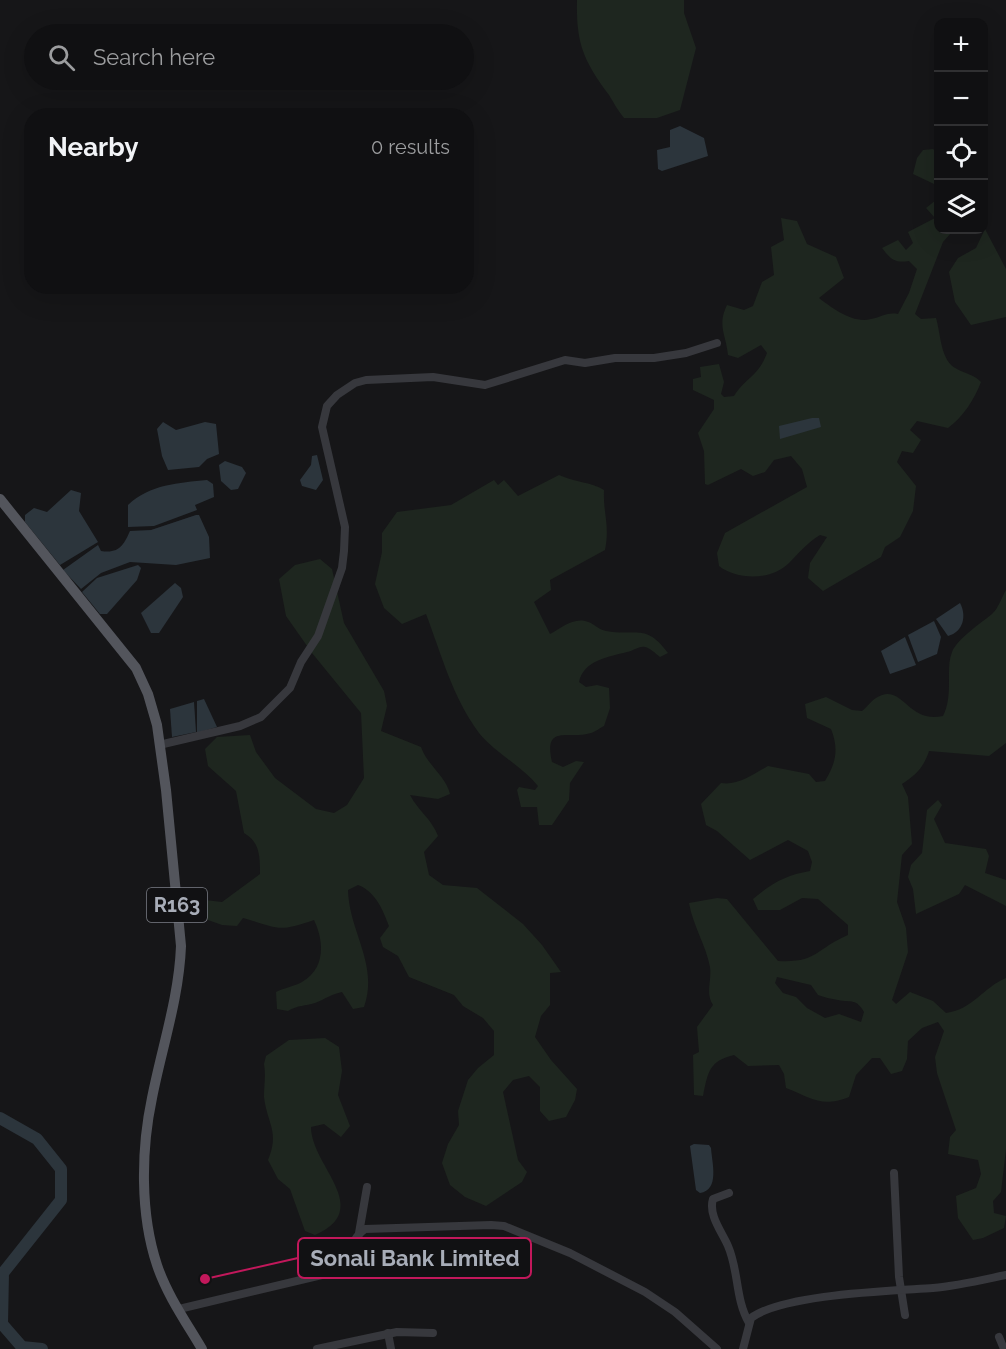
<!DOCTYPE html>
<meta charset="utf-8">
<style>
:root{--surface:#101012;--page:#19191b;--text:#f1f3f6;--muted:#9c9d9f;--line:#303032}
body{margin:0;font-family:Raleway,sans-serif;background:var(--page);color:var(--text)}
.controls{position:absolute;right:18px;top:18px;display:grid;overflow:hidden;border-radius:12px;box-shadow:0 6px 24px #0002}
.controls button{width:54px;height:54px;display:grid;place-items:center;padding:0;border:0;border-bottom:2px solid var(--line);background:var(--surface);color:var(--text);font:30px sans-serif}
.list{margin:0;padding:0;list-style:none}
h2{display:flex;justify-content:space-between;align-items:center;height:78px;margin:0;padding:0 24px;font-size:26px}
h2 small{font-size:20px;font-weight:400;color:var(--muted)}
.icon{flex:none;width:33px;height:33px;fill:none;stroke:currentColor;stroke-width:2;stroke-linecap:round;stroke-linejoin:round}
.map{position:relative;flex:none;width:1006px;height:1349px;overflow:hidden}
.search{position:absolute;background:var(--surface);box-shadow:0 6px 24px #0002;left:24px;top:24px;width:450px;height:66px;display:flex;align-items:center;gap:15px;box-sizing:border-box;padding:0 21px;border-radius:33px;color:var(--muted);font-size:22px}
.panel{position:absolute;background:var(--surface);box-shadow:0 6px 24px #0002;left:24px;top:108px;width:450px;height:186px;border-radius:24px}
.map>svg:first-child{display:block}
.green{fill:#1e261f;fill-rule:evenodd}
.water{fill:#2c353c}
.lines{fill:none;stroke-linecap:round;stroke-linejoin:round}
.river{stroke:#2c353c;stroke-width:12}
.minor{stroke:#37383d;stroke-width:8}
.major{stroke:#53555c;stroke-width:10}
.labels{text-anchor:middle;stroke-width:5;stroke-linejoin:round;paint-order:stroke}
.shield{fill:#111113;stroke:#7b7e86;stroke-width:1.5}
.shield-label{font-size:20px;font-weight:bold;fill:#a8adb8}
.leader{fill:none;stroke:#c2185b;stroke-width:2}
.callout-dot{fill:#c2185b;stroke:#111113;stroke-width:2}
.callout{fill:#111113;stroke:#c2185b;stroke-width:2}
.callout-label{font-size:22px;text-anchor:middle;font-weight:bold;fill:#a8adb8}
</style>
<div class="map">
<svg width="1006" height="1349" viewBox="0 0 1006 1349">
<rect width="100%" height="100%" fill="#161618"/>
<g class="green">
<path d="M577,0H684V13L696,48L680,110L657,118H624C618,111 614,103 609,95C583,60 576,43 577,0Z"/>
<path d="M933,149L938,154V230H963V233H951L943,242L915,314L921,319L936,318C941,334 940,361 957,369C966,374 973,374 981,382C974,400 963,417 948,428L917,421L910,430L921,440L913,453L902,451L897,462L916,486L913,511L900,537L885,547L881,557L823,591L808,578L810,563L827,537L820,535C807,543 799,553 789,563C771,581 737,580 719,566L717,553L725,533L807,487L802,469L791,456L774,460L765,472L753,476L741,469L708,485L705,484L704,451L698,433L714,409V400L693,390V379L701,377L700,367L719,364L724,382L721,394L724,397L734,396C747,376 758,377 767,353L761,345L738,358L728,355C726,334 717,326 727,305L744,310L753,306L762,282L774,275L771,247L784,240L781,218L797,221L807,244L836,257L844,278L819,298C832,308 853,324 871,319C882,317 887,312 898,314L909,293L917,269L909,261C895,263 891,260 882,248L898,240L906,250L913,243L908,232L935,218L926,208L936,200L938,191L934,184L913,174L917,158L923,150Z"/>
<path d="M985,229L1006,269V317L971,325L955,302L949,272L958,258L976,248Z"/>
<path d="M559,475C574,482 591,482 604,490C603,514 610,525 605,550L550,580L551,590L534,602L550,634C560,629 572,618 585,621C592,622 599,630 606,631C637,637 645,622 668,653L660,657C655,653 650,648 645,647C638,646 634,651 627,652C608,657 584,660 579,682L586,687L597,685L609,688L610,708L604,726C600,728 595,732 591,733C569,740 543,723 552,762L563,767L576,761L584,762L570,783L569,800L552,825H539L537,807H521L517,790L519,787L535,790L538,786C521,765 496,754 479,733C452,696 442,656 426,614L402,624L384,608L375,584L382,552V533L397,512L451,505L494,480L498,485L504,480L518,496Z"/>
<path d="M320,559L332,569L344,623L384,691L387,706L381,731L421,747C427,765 446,776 450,794L438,799L410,795C419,812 431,818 438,836L424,852L429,875L443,885L477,888L523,924L542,945L561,972L550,973V1005L541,1016L535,1037L551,1060L577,1089L575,1100L566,1117L549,1121L540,1111V1087L529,1076L513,1080L503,1092L518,1160L527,1172L522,1182L486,1206L465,1197L450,1185L442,1163L448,1144L459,1125L458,1111L468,1080L478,1068L494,1055V1031L483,1018L463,1006L454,995L409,977L398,956L383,947L380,938L389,926C383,910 375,891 358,885L348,890C349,932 379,964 364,1007L353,1009L342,992C332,994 325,999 315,1003C305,1006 298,1005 288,1011L277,1009L276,992C284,988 295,986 302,982C326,968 324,941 314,920C276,933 279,928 243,918L237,926L222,925L208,920L202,908L205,900L222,902L260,874C260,857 260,842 244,833L236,791L208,766L205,749L217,737L250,735L256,752L275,778L316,809L334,813L347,805L364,778L361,713L312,653L286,616L279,579L295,565Z"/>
<path d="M1006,590V743L989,756L929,751C924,767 916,775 902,784L908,797L912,844L902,855L897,902L906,928L908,952L892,1000L896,1004L910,992L933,1001L946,1013C974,1009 982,988 1006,978V1149L1001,1192L993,1201L994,1213L1006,1216L1004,1228L983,1238L973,1240L958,1218L956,1196L976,1188L981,1174L978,1160L948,1154L950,1137L956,1130L937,1073L935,1057L944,1031L938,1022L922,1028L908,1041L907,1059L902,1071L891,1074L880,1058H872L856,1075L849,1097C821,1108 812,1098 786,1088L784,1074L779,1065L748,1066L734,1055C709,1061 708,1072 703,1096L694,1095L693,1055L699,1052L697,1027L713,1005C705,993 712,981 710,967C706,945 693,926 689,903L717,898L727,899L778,961C818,963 815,949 848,935V925L818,899L802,898L780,910H758L753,899C772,883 786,875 810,871L812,862L808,851L788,840L750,860L717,831L706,825L701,804L721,783C737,786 754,774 768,766L809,774L816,782L825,781C836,763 839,749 831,729L807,718L805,704L826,697L852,710L862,711C867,707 871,701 876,698C902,681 907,724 943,716C954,694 945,669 952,652C958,638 981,623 992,614C998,609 1002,597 1006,590ZM777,977L811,985L818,995C824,997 831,999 838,1000C852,1003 856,998 864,1012L861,1022L839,1014L825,1018L807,1008L796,997L783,993L775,983Z"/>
<path d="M938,800L942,805L934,819L945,843L986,849L989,856L985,873L1006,880V906L965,885L959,894L916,914L913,889L908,877L911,865L922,853L927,810Z"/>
<path d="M325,1038L339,1047L342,1071L338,1095L350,1126L341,1137L324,1124L311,1127C311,1166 375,1209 315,1235L305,1231L290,1189L278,1179L268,1160C280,1132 267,1123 264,1097C264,1086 266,1075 264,1064L266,1056L289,1040Z"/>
</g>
<g class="water">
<path d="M680,126L704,138L708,156L662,171L658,169L657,150L670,147V130Z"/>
<path d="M812,418H819L821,427L780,439L779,426Z"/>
<path d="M163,422L176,430L205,422L216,424L219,454L207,459L199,467L168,470L162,456L157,429Z"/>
<path d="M317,455L323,480L316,490L302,486L300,480L311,465L312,456Z"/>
<path d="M225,461L242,467L246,473L238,489L231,490L221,481L219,465Z"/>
<path d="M207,480L213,484L214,497L195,505L197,510L154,526L128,527V505C150,484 179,483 207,480Z"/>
<path d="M71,490L81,493L79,511L98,542L60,565L25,522V515L34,508L47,512Z"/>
<path d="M196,515H199L209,537L210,558L176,565L130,562L101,573L81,589L63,570L98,545L101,551C120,554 124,544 130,531L151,530Z"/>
<path d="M138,565L141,568L137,580L107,614H100L82,592L97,578Z"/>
<path d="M175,583L181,588L183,597L159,633H151L141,613Z"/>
<path d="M960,603C967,616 963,632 948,636L936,619Z"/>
<path d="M934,621L941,637L937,654L918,662L908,635Z"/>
<path d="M905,637L916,665L890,674L881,651Z"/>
<path d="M204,699L217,727L200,732H197V701Z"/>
<path d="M194,702L196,732L172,737L170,709Z"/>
<path d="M694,1144L709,1145L711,1148C712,1163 720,1190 700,1193L696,1190L690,1146Z"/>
</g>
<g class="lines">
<path class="river" d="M0,1118L37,1139L61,1169V1200L3,1273L2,1324L22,1347L42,1349"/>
<g class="minor">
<path d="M159,745L240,726L261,717L290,688L301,662L318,636L342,568L344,551L345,527L322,427L327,406L337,395L355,383L366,380L433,377L485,385L565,360L585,363L615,358H654L686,353L717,343"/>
<path d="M894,1173L899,1277L905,1315"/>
<path d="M729,1193L713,1199C708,1215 722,1232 728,1246C739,1271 735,1299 749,1323"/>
<path d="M359,1233L367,1187"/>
<path d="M179,1309L326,1274C350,1263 350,1238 365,1229L491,1225L504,1226L570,1253L645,1292L675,1312L717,1349"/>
<path d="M388,1333L391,1349"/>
<path d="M999,1337L1004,1349"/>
<path d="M317,1349L397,1332L433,1333"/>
<path d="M743,1349L751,1318C783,1294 890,1291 933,1288C957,1286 982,1280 1006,1275"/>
</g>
<path class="major" d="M0,499L136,668L148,694L157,725L166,790L181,946C179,998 162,1047 152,1098C141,1150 140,1214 157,1265C167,1295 186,1322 202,1349"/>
</g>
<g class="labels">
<rect class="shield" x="147" y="888" width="60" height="34" rx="4.5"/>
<g class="shield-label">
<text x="177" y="912">R163</text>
</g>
</g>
<path class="leader" d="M205 1279L298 1258"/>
<circle class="callout-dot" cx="205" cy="1279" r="6"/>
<rect class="callout" x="298" y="1238" width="233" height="40" rx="6"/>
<g class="callout-label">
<text x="415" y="1266">Sonali Bank Limited</text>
</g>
</svg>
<div class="controls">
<button>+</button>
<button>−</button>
<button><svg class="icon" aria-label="locate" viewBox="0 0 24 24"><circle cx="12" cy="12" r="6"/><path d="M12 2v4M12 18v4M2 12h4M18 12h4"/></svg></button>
<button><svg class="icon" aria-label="layers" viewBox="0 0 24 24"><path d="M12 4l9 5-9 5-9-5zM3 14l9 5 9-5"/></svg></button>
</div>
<div class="search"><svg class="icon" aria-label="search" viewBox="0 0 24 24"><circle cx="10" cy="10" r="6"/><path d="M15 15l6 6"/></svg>Search here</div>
<section class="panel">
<h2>Nearby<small>0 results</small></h2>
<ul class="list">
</ul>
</section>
</div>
